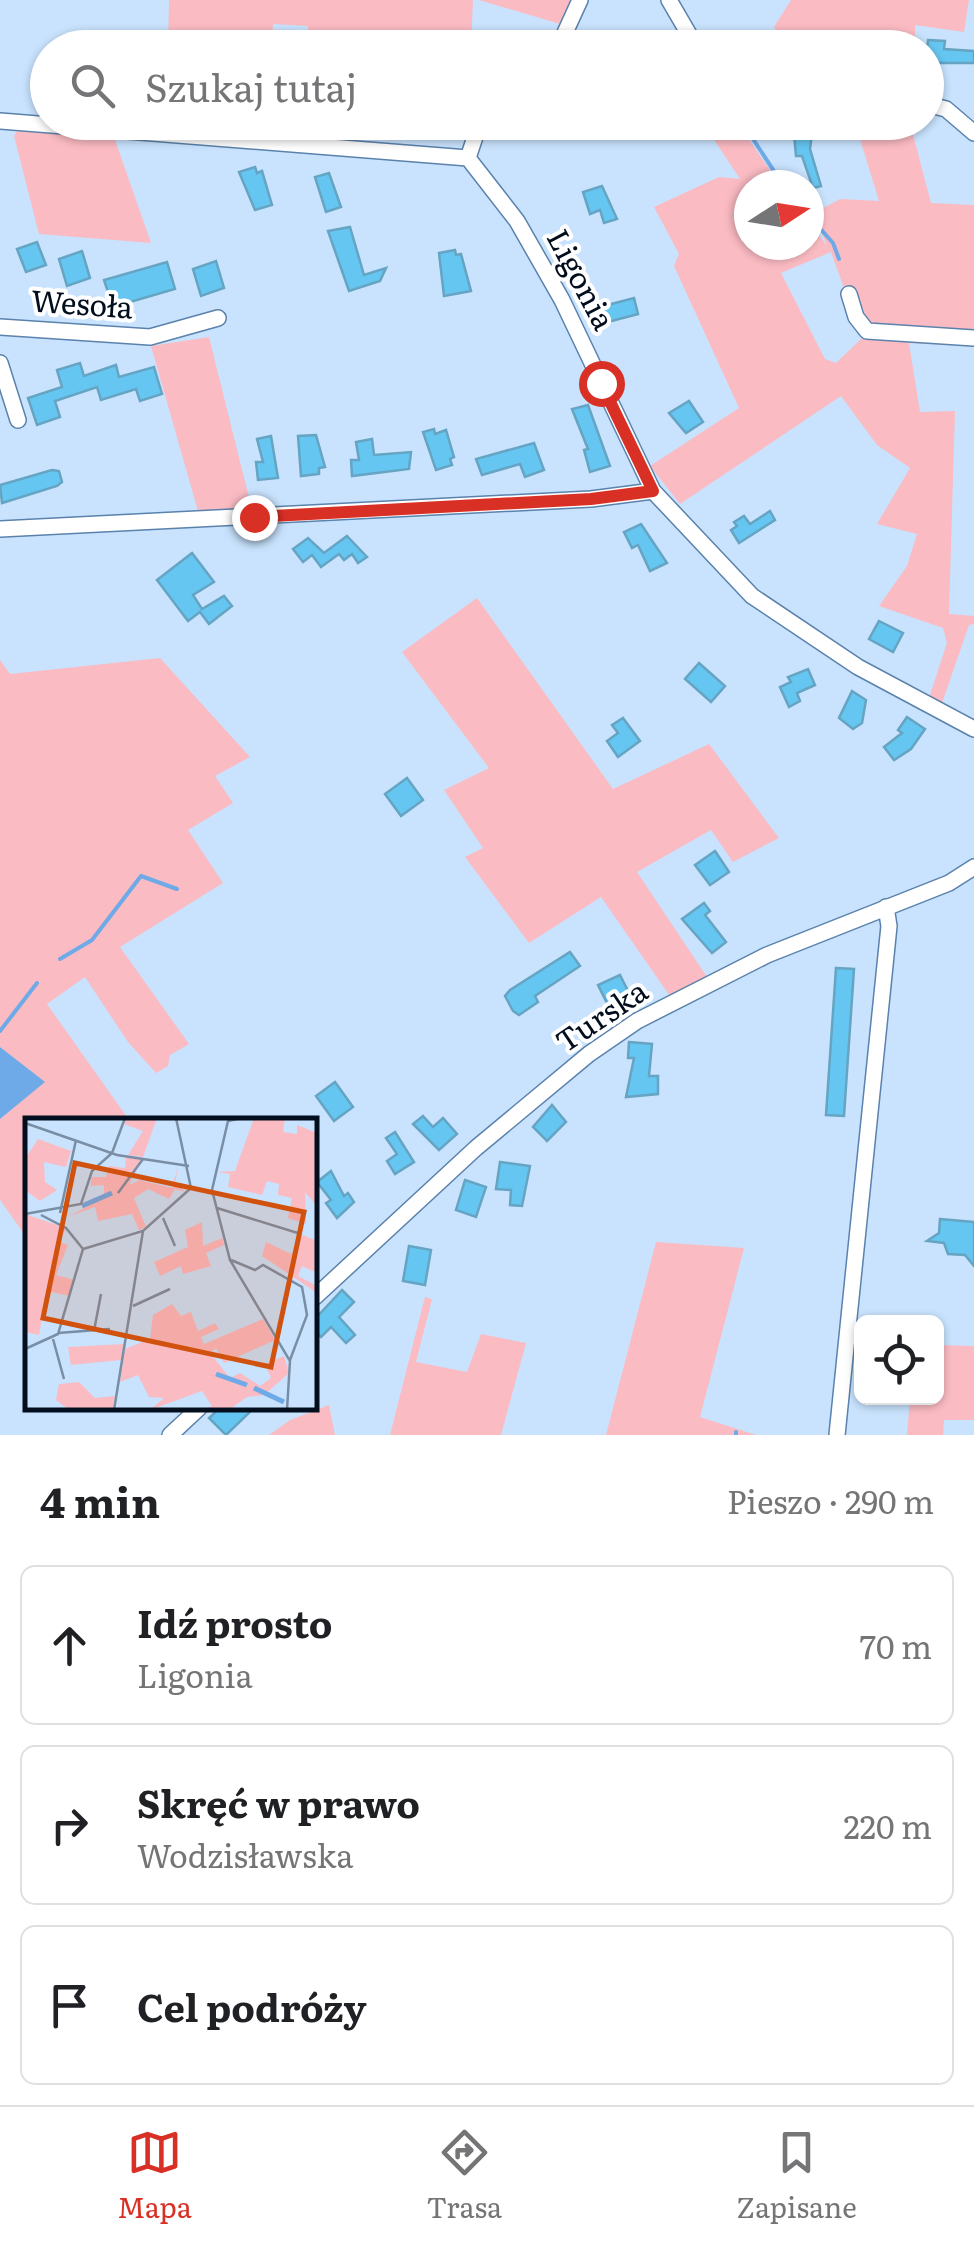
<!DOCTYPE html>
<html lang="pl">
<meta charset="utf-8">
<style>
:root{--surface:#fff;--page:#f6f6f6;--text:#202124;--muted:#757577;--line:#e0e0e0;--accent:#d93025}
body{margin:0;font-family:Literata,serif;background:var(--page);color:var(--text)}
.controls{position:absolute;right:30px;bottom:30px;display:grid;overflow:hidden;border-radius:15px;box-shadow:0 2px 8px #0004}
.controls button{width:90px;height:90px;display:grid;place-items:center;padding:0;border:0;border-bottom:2px solid var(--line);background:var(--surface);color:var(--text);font:50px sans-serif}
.compass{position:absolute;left:734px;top:170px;width:90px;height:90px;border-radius:50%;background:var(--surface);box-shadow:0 2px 8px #0004;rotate:78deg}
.stop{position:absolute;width:30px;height:30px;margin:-22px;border:8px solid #d93025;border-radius:50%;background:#fff}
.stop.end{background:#d93025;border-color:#fff;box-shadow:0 2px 10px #0008}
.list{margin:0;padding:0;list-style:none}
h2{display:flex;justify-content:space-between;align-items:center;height:130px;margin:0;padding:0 40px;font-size:42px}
h2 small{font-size:32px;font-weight:400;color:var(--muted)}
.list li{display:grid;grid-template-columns:65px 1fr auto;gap:30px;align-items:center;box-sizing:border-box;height:160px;margin:0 20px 20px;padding:0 20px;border:2px solid var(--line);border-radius:15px}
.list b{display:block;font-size:38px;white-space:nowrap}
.list p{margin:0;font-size:32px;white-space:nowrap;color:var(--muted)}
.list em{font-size:32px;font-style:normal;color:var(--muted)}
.icon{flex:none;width:55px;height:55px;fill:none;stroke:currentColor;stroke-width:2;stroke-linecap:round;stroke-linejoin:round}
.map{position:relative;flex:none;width:974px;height:1435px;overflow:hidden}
.search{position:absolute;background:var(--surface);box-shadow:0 2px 8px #0004;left:30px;right:30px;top:30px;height:110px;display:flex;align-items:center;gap:25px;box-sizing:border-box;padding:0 35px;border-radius:55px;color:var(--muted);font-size:38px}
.sheet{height:670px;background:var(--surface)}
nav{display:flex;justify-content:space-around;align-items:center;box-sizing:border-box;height:140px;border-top:2px solid var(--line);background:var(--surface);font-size:28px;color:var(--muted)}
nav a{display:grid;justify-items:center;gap:5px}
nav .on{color:var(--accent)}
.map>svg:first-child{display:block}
.green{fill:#fbbbc3;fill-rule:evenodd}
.water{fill:#6eaae8}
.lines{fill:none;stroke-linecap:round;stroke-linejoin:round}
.stream{stroke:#6eaae8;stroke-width:4}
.building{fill:#66c6f2;stroke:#65a4c2;stroke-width:2.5}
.minor-casing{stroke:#5a82ac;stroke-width:18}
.minor{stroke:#fff;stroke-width:15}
.route{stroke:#d93025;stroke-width:12}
.labels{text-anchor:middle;stroke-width:8;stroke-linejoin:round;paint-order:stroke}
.street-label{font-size:30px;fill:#020e1d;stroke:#fff}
.inset-river{fill:none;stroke:#6eaae8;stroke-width:5}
.inset-road{fill:none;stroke:#798ea4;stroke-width:2.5}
.view{fill:#d1520e;fill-opacity:0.15;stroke:#d1520e;stroke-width:5}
.inset-edge{fill:none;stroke:#020e1d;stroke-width:5}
</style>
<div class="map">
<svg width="974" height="1435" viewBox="0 0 974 1435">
<rect width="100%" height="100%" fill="#c9e3fe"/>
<g class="green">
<path d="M169,0H473L471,47L357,48L308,41V26L273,24L272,47H168Z"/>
<path d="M479,0H579L570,27Z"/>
<path d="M791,0H969L964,32L915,25V47H785L774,27Z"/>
<path d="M703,123H738L780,185H749V245H809V221L827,246L814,213L840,199L879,201L855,123H910L931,203L974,205V346L909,343L920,412L955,411L949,614L974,616V624L969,625L942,703L929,698L947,643L943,628L879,606L907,566L917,534L877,524L910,468L877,445L841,396L680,504L650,466L739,408L674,266L679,254L654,207L719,177L740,179ZM831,252L862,338L836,363L825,359L781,273Z"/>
<path d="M19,128L114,137L151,243L39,234L14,136Z"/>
<path d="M209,337L252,510L198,511L151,346Z"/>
<path d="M477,598L613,789L709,744L779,838L733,862L711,830L637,872L709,980L672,999L601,897L529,943L465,857L483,848L444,790L489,768L402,652Z"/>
<path d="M160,658L250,757L215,776L233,803L188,830L223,883L120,947L189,1044L170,1055L168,1066L156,1073L128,1042L85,977L47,1004L129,1120H28L27,1238L0,1200V1119L44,1082L0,1047V660L10,674Z"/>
<path d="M656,1242L744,1248L700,1417L756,1435H606Z"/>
<path d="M425,1297L432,1299L416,1362L467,1372L481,1334L526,1343L501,1435H390Z"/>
<path d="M937,1345L974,1346V1420H944L943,1435H907L910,1398H936Z"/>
<path d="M329,1405L335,1435H269L290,1420Z"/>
</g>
<path class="water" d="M0,1047L45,1082L0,1119Z"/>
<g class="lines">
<g class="stream">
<path d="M742,122L783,185"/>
<path d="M809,216L833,243L839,259"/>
<path d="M60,959L92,940L141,876L177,889"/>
<path d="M0,1031L37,983"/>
<path d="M736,1432V1435"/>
</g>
</g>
<g class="building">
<path d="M928,40L945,41L944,49L974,51V63H934L935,59H926Z"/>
<path d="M812,133L810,149L821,186L813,188L802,156H796L794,134Z"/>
<path d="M255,167L257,173L262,171L272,205L255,210L239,172Z"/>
<path d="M329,173L341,207L326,212L315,177Z"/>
<path d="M602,186L617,219L604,223L600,210L590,214L583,192Z"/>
<path d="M350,227L364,275L386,268L380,281L349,291L328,231Z"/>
<path d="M37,242L46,265L26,272L17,249Z"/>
<path d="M455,250L456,255L461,254L471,291L444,296L439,253Z"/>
<path d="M82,251L90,278L67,286L59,259Z"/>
<path d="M216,261L224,288L201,296L193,269Z"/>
<path d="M167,262L175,289L113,307L104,280Z"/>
<path d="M634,298L638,314L604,323L600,307Z"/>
<path d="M80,363L84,376L116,365L119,377L154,367L162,394L140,401L136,389L101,400L97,387L55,401L60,417L37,425L28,398L62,387L57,370Z"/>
<path d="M689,401L703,422L686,433L669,413Z"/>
<path d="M588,405L610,466L590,472L584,450L588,449L572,409Z"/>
<path d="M434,429L435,434L446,430L454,457L450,459L452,465L436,470L423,432Z"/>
<path d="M316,435L325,467L319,468V474L301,476L298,436Z"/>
<path d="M271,436L278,478L258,480L256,462H263L257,439Z"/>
<path d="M372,439L374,455L411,452L409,469L352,476L351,460H359L356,442Z"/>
<path d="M534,443L544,470L525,477L520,464L482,475L476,459Z"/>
<path d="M52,470L59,471L62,482L57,486L2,503L0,485Z"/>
<path d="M770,511L775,520L739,543L731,530L737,526L734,522L744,516L750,524Z"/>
<path d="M641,524L667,563L650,571L638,545L632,548L624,532Z"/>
<path d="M347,536L367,557L358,563L352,554L344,560L339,554L321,567L312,555L303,562L293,549L308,538L324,553Z"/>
<path d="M192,553L214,582L193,595L202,609L224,596L232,606L209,624L200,612L188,621L157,580Z"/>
<path d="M879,621L903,633L893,652L869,639Z"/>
<path d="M699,663L725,686L711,702L685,679Z"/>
<path d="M808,669L815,685L797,693L800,701L789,707L780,687L791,682L788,677Z"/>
<path d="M852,691L866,700L862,723L853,729L839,718Z"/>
<path d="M907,717L925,729L911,749L894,760L884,747L902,733L898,730Z"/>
<path d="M623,718L640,741L618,757L607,741L618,733L612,725Z"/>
<path d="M407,778L423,800L401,816L385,794Z"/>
<path d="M715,851L729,872L710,885L695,865Z"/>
<path d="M704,903L710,911L705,915L726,942L712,953L682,919Z"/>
<path d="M570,952L580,966L535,996L538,1002L519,1015L513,1011L505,996L510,990Z"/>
<path d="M836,968L854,969L844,1116L826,1115Z"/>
<path d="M620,975L630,995L608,1005L598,985Z"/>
<path d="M629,1042L652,1044L649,1076H658V1094L626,1097L634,1058H628Z"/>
<path d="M335,1082L353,1107L334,1121L316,1096Z"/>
<path d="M552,1105L566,1122L547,1141L533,1127Z"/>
<path d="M423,1116L433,1127L443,1118L457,1134L439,1150L413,1124Z"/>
<path d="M395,1132L414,1162L395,1174L387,1161L397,1154L386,1138Z"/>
<path d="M500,1162L530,1166L522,1206L510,1205L511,1190L496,1189Z"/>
<path d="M331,1171L344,1196L348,1193L354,1202L337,1218L326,1203L331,1200L317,1182Z"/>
<path d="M465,1180L486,1187L476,1217L456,1210Z"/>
<path d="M940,1219L974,1222V1266L965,1255L948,1254L944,1243L927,1241L939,1233Z"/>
<path d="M409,1246L431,1250L425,1285L403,1281Z"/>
<path d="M342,1290L354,1302L339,1317L355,1335L346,1343L331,1327L321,1337L315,1331V1319Z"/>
<path d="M220,1408H254L226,1435L209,1418Z"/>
</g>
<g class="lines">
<g class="minor-casing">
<g id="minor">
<path d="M669,0L697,48"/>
<path d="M558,48L580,0"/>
<path d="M926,104L946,109L974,133"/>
<path d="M0,121L468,158L517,221L562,300L653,491L752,596L858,667L974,729"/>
<path d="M468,158L480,122"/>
<path d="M849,294L856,317L867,331L974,338"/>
<path d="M0,327L150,337L218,318"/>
<path d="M0,363L18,420"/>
<path d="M0,529L591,499L653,491"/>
<path d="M315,1297L476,1148L589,1054L637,1021L767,955L949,883L974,867"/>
<path d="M170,1435L199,1408"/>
<path d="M837,1435L889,926L886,907"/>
</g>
</g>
<use href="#minor" class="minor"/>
</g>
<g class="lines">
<path class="route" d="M254,517L591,499L653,491L601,383"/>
</g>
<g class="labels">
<g class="street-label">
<text transform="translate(580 280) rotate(62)" y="10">Ligonia</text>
<text transform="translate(82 305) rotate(4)" y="10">Wesoła</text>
<text transform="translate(602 1017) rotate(-34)" y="10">Turska</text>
</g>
</g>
<g transform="translate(25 1118)">
<rect width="292" height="292" fill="#c9e3fe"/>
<path d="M101,0H132L118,39L103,37L118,13L99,6ZM229,0H260L258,14L272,16V7L292,15V88L280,74L281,106L263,100L267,80L253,77L254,66L242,63L237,77L203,69L205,56L192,54L210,53ZM13,21L46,33L41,49L19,44L20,64L32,72L15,83L0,72V41ZM101,39L118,40L104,67L115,62L147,70L153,48L150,66L161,74L150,71L144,81L123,71L109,80L121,109L114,112L107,96L73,103L70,89L45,98L79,79V67L66,68V59H81L84,48L100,50ZM0,96L41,110L34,124L43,127L31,157L49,162L45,178L22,173L14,217L0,214ZM177,104L178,128L197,120L199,127L181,135L186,148L158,156L156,148L135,158L129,144L163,129L160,112ZM278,117L292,123V155L277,148L273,158L292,168V175L237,138L241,124L266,136ZM147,186L156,198L166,194L173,213L190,205L194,211L176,219L179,226L238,201L250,222L199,245L191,230L185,235L205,260L215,255L235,268L246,260L240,246L259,238L264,255L239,277L222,279L204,292H178L187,288L177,273L125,292L139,280L124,279L113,257L95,264L100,231L125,221L128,197ZM99,226L96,242L46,247L43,229ZM54,264L70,280L90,278L87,292H44L31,282L34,266Z" fill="#fbbbc3"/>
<path class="inset-river" d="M57,88L87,75M191,256L222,267M229,270L259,284"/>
<path class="inset-road" d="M217,0L203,3L187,72L205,142L265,243L262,292M0,5L92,37L164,48M93,75L118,41M192,90L276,116M35,95L51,22M0,96L56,86L67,53L87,35L100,0M16,97L41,110L58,131M138,100L150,128M206,142L230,152L238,147L277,169L282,197L265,242M108,188L145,171M69,213L76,176M33,215L85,211M28,221L39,261M0,231L33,216L58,131L118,113L166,70L151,0M89,292L118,113"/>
<path class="view" d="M50,45L279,94L246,249L18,200Z"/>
<rect width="292" height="292" class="inset-edge"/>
</g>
</svg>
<div class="controls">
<button><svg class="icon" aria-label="locate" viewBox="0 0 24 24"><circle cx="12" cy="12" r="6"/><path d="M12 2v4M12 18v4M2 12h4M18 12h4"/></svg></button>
</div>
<svg class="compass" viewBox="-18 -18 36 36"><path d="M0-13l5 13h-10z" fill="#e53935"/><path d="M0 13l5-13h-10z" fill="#757577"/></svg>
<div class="stop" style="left:601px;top:383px"></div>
<div class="stop end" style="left:254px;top:517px"></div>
<div class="search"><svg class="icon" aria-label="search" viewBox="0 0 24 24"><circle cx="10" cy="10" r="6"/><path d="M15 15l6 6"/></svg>Szukaj tutaj</div>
</div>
<section class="sheet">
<h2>4 min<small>Pieszo · 290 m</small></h2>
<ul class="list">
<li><svg class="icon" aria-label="ahead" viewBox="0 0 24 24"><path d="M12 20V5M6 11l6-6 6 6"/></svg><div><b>Idź prosto</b><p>Ligonia</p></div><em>70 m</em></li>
<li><svg class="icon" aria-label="right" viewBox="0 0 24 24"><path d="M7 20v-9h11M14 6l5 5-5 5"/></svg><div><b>Skręć w prawo</b><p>Wodzisławska</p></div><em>220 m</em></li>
<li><svg class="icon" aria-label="arrive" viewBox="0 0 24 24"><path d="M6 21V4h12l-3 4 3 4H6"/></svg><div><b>Cel podróży</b></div></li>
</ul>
</section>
<nav>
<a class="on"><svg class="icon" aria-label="map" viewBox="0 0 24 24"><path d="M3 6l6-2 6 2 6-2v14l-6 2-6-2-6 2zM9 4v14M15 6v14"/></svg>Mapa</a>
<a><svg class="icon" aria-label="directions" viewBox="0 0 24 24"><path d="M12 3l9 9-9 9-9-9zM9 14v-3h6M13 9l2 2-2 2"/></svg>Trasa</a>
<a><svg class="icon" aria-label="saved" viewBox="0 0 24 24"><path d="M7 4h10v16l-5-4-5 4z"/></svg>Zapisane</a>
</nav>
